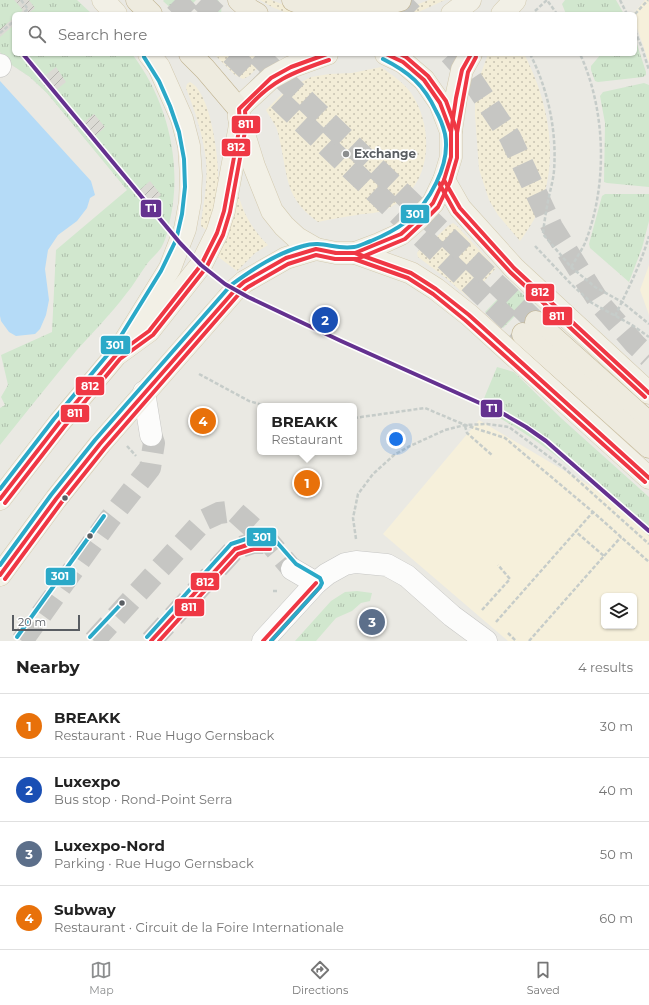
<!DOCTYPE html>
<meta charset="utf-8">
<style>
:root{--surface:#fff;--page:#f2f2f2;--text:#222;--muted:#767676;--line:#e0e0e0;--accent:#8c8e8f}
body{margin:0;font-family:Montserrat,sans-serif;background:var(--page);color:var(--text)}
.controls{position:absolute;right:12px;bottom:12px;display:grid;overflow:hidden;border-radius:6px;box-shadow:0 1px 3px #0004}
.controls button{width:36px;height:36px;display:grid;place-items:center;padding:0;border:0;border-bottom:1px solid var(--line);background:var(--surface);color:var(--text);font:20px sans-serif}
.scale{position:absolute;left:12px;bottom:10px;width:68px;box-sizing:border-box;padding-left:4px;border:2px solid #595d62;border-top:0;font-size:11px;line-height:14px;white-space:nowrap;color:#595d62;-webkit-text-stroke:3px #fff;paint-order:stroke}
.you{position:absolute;left:396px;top:439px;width:14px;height:14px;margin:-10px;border:3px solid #fff;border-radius:50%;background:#1a73e8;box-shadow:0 0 0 6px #1a73e833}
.badge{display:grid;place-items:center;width:26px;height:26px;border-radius:50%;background:var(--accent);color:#fff;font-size:13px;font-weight:700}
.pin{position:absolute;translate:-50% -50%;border:2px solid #fff;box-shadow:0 1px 4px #0006}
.popup{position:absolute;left:257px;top:403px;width:100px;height:52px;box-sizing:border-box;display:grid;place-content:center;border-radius:6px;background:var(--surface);filter:drop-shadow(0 1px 3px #0005);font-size:13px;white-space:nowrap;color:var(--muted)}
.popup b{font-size:15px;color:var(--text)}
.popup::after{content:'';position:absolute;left:50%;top:100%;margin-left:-8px;border:8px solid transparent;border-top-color:var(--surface)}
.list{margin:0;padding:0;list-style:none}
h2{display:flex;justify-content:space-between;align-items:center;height:52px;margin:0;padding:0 16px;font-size:17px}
h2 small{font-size:13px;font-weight:400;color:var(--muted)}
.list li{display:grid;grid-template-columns:26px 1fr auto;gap:12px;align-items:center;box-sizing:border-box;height:64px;padding:0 16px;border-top:1px solid var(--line)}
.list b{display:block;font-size:15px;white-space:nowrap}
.list p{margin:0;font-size:13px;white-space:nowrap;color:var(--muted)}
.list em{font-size:13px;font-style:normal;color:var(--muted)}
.icon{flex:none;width:22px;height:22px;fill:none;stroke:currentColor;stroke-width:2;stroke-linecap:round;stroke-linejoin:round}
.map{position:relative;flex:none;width:649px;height:641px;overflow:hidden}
.search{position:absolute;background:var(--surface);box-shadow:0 1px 3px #0004;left:12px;right:12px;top:12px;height:44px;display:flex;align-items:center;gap:10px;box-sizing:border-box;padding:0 14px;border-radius:6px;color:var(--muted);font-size:15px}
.sheet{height:308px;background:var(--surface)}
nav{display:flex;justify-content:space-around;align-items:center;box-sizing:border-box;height:56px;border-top:1px solid var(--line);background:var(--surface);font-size:11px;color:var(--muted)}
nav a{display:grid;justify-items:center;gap:2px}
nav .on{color:var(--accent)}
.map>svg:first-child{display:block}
.commercial{fill:#f6f0db;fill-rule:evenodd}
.industrial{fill:url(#industrial-furrows)}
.grass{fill:url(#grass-tufts);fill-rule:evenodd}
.sand{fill:url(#sand-dots)}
.water{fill:#b5dbf7}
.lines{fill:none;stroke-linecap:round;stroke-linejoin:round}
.minor-tunnel{stroke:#c6c6c3;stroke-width:22;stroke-dasharray:22 11;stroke-linecap:butt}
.highway-tunnel{stroke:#c6c6c3;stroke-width:22;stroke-dasharray:22 11;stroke-linecap:butt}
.minor-casing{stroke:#c6c6c4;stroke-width:23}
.major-casing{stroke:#d3cab0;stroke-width:23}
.highway-casing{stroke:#c1b390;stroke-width:23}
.path{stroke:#c6ccc9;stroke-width:2.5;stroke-dasharray:4 2;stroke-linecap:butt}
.minor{stroke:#fcfcfb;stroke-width:22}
.major{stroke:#f2f0e6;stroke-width:22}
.highway{stroke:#eeebdf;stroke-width:22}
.bus-1-casing{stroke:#fff;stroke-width:7}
.bus-2-casing{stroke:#fff;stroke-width:7}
.bus-3-casing{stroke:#fff;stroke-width:7}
.bus-1{stroke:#ef3744;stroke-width:4}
.bus-2{stroke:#ef3744;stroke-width:4}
.bus-3{stroke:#2ba9c8;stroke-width:4}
.tram-1-casing{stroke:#fff;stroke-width:7}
.tram-1{stroke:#64318f;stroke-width:4}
.poi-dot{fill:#8c8e8f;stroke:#fff;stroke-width:1.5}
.bus-dot{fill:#595d62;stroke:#fff;stroke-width:1.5}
.labels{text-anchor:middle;stroke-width:3.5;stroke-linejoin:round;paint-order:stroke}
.poi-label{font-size:12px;font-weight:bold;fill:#595d62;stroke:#fff;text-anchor:start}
.line-badge{stroke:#fff;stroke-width:1.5}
.badge-label{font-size:11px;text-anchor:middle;font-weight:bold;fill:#fff}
</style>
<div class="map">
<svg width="649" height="641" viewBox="0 0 649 641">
<defs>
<pattern id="industrial-furrows" width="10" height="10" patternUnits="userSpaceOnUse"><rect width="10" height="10" fill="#dbdad4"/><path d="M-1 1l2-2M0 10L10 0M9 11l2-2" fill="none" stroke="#b5b4af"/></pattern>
<pattern id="grass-tufts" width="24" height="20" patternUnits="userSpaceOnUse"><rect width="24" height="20" fill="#d1e7ce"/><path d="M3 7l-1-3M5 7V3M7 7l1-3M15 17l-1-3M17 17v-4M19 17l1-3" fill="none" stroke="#adbeab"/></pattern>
<pattern id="sand-dots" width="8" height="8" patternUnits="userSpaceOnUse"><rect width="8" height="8" fill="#f3edd7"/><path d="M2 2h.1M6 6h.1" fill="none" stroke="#c8c3b2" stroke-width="1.8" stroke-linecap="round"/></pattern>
</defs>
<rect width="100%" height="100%" fill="#eae9e3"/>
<g class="commercial">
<path d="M645,0H649V63L635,22V14H633Z"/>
<path d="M649,265V315L640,290Z"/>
<path d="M479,420L649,521V641H508L383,534ZM604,596H634V626H604Z"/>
</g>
<path class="industrial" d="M0,0H57L56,14H14V54H63L165,194L166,236L47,93L30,77L9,63L0,52Z"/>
<g class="grass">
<path d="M0,0H14L23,10L19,14H14V18L0,29Z"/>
<path d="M29,0H77L92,14H28L35,8Z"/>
<path d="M164,0H196L183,14H177L163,1Z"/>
<path d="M212,0H218C221,4 222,9 221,14H198Z"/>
<path d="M565,0H616L624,14H566L562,4Z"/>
<path d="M14,25V54H132C167,99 183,163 170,220C168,229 166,240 161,248C156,255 149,260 145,267C138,276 133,286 126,294C111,314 93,332 76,351C50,382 25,414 0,445V408L5,405L1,397L8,385L1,355L52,332L56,250L127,190L47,93L30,77L9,63L0,52V37ZM56,67L66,82L51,94L39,80ZM94,114L105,127L90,141L79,126ZM150,181L161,195L146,207L135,194Z"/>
<path d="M635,38L646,72V75L643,77L598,82L595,81L591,70V66L601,54H635Z"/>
<path d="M644,83L649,85V187L607,183L604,182L605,123L600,96L603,92Z"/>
<path d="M605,194H649V221L642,248L629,282L590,248L589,244L602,196Z"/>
<path d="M512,284L530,301L503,328L485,312Z"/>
<path d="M497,367L514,372L561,418L649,497V536C596,489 545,439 480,408Z"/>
<path d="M357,591L372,593L370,601L361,603L352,611L336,618L316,641H295L331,601L345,592Z"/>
</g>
<g class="sand">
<path d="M260,0H271L295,9L316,14H289L272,7Z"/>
<path d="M429,0H445L414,14H382L405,9Z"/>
<path d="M214,54H277L260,65L249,76L243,79L235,75Z"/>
<path d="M488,54H524C546,96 558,148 544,195C540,212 530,227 520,241L498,215L489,200L479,169L475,115V101L479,79Z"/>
<path d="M381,67C392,75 403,82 411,93C431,122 433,169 407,195C401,201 393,206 387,209C378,214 366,213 357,215C344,217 330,219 318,222C289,201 288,184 282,151C280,143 279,134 276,127C273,121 269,116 266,110L283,93L299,83L311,77L329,74L352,73Z"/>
<path d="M190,82C212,93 220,165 218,187C216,201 213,215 208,229H205L201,226V222C204,202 208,181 206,160C203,135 195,111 186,88L187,84Z"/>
<path d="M237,190C243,213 251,228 268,245L255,253L237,271L217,256C229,236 232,213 237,190Z"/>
<path d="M453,223L457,226L496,268L469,298L446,278L418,257L417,253L419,250L429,244L448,226Z"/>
</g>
<path class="water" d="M0,81L91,181L95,195L90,198L87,208L77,221L58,235L48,250L45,269L49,300L46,315L40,329L35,334L16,336L9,332L1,321L0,316Z"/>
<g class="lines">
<g class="minor-tunnel">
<path d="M22,641L109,520L150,468L154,443L151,435"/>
<path d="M94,641L204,520L219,513L234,511L270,543L292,569"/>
<path d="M151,641L235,549L253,543H270"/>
</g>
<g class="highway-tunnel">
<path d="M175,0L189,14"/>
<path d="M201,0L216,14"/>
<path d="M398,0L412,14"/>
<path d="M231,54L523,334"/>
<path d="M257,54L536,322"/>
<path d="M450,54L468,74L510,137L552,227L601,305L635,344L649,357"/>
</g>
<g class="minor-casing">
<g id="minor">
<path d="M0,65V66"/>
<path d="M144,392L151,435"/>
<path d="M292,569L316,583"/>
<path d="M263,641L316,583L327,574L345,564L356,562L387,565L407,576L452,616L486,641"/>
</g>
</g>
<g class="major-casing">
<g id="major">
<path d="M103,0L116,14"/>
<path d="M452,14L470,0"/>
<path d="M502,14L515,0"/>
<path d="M327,54L291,67L271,78L244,103L239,109V118L254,166L272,211L284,226L297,238L316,249L336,253H355L379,244L401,234L418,219L433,203L444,180L451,157V132L440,103L424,80L403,62L386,54"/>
<path d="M451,131L456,98L462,70L471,54"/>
<path d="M444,180L460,208L514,268L649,393"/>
<path d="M355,253L411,273L436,289L469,315L649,478"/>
<path d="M123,344L170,268L185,229L190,202L191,176L189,146L182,119L159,67L149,54"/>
<path d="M0,499L59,423L116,355L149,331L201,265L217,233L224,211L240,125"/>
<path d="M0,575L56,499L100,444L235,290L244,282L286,258L316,249"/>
</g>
</g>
<g class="highway-casing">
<g id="highway">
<path d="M137,0L151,14"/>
<path d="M239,0L250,10L257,14"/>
<path d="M293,0C320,11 373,9 400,0"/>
<path d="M190,54L205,69L239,109"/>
<path d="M536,322L649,423"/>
<path d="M523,334L649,447"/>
</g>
</g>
<g class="path">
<path d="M21,0L28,9L22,14"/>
<path d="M620,0L627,14"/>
<path d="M535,11L547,0L557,14"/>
<path d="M635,14L648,0"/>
<path d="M635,31L642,48L649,70"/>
<path d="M0,33L14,21"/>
<path d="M530,54C548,89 557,131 554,171C553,181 550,191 548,201C546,212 544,223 543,234L571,267L595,287L622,302L649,324"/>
<path d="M535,246L572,285L592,303L632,325L649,337"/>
<path d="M571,267C576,259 581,251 585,243C608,185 606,110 580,54"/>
<path d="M615,316C628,289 641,264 649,236"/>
<path d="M199,374L249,401L266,406"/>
<path d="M354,418L425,408L465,425L505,438L593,512L649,562"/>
<path d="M465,426L467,433L493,456"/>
<path d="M127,446L136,456"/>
<path d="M356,539L353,518L358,494L373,474L394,455L408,447L445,430L465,425L487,424L509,427L563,467L649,544"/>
<path d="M604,556L621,537"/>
<path d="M273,591H278"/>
<path d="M482,610L510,579L498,565"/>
<path d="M496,622L593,512"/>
<path d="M508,633L516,641"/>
<path d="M529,641L604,556L575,531"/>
</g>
<use href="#minor" class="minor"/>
<use href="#major" class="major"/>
<use href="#highway" class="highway"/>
<g class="bus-1-casing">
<g id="bus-1">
<path d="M451,132L456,98L462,70L471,54"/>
<path d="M444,180L460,208L514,268L649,393"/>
<path d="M336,253H355L401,234L418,219L433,203L444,180L451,157V132L440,103L424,80L403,62L386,54"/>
<path d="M0,499L59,423L116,355L149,331L201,265L217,233L224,211L240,125L239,109L271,78L291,67L327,54"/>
<path d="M0,575L56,499L100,444L235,290L244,282L286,258L316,249L336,253H355L411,273L436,289L469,315L649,478"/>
<path d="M151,641L235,549L253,543H270"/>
<path d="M263,641L316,583"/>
</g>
</g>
<g class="bus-2-casing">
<g id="bus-2">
<path d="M457,133L468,72L476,57"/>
<path d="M439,183L455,212L510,272L645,397"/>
<path d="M336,259H357L405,239L422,223L438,207L450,182L457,158V131L446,101L428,76L406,57L400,54"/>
<path d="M5,503L64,427L120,359L153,335L206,268L223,235L230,212L246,126L245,111C270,81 293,72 329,60"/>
<path d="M5,579L61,503L105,448L239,294L248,287L288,264L316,255L335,259H354L408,278L433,294L465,320L645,482"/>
<path d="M159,641L238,554L254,549H270"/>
<path d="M271,641L320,587"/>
</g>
</g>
<g class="bus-3-casing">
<g id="bus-3">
<path d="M0,489L54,419L114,347L161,271L176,240L182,214L185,187L184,159L179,132L170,106L159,81L144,57"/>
<path d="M0,565L51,495L95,440L231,285C253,269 277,253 303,246C323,240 334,250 354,247C360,246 365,243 371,241C383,236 395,230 406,222C429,204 451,164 445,134C443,126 440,118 436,111C424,85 409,72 383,59"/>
<path d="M17,637L104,516"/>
<path d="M90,637L122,603"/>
<path d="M147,637L231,544L252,537H271L274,539L296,564L320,578L322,583L320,587L271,641"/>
</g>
</g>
<use href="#bus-1" class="bus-1"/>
<use href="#bus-2" class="bus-2"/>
<use href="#bus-3" class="bus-3"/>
<g class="tram-1-casing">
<path id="tram-1" d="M23,54L180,243L201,265L225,284L248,297L341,341L502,413L526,427L546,441L649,531"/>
</g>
<use href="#tram-1" class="tram-1"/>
</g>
<circle class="poi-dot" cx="346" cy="154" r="4"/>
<g class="bus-dot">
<circle cx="65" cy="498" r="3.5"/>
<circle cx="90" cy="536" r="3.5"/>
<circle cx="122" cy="603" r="3.5"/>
</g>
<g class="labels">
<g class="poi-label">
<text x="354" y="158">Exchange</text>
</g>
</g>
<g class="line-badge">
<rect x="231" y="115" width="30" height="19" rx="4" fill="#ef3744"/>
<rect x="221" y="138" width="30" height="19" rx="4" fill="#ef3744"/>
<rect x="140" y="199" width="22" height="19" rx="4" fill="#64318f"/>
<rect x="400" y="204" width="30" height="20" rx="4" fill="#2ba9c8"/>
<rect x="525" y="283" width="30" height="19" rx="4" fill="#ef3744"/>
<rect x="542" y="306" width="31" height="20" rx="4" fill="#ef3744"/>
<rect x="100" y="335" width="31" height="20" rx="4" fill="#2ba9c8"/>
<rect x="75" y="376" width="30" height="20" rx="4" fill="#ef3744"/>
<rect x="480" y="399" width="23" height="19" rx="4" fill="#64318f"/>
<rect x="60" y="404" width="30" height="19" rx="4" fill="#ef3744"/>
<rect x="246" y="527" width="31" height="20" rx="4" fill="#2ba9c8"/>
<rect x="45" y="567" width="31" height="19" rx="4" fill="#2ba9c8"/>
<rect x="190" y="572" width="30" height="19" rx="4" fill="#ef3744"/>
<rect x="174" y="598" width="31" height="19" rx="4" fill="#ef3744"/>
</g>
<g class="badge-label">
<text x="246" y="128">811</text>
<text x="236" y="151">812</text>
<text x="151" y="212">T1</text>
<text x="415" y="218">301</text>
<text x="540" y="296">812</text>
<text x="557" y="320">811</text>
<text x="115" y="349">301</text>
<text x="90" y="390">812</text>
<text x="492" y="412">T1</text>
<text x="75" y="417">811</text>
<text x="262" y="541">301</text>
<text x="60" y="580">301</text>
<text x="205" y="586">812</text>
<text x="189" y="611">811</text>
</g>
</svg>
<div class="controls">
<button><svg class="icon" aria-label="layers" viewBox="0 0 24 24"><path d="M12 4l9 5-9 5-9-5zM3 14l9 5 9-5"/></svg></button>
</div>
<div class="scale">20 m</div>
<div class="you"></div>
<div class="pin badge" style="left:307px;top:483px;background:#e8710a">1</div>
<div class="popup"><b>BREAKK</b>Restaurant</div>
<div class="pin badge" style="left:325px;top:320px;background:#1a4fb4">2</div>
<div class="pin badge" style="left:372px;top:622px;background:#5c6f8a">3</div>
<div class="pin badge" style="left:203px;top:421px;background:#e8710a">4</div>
<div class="search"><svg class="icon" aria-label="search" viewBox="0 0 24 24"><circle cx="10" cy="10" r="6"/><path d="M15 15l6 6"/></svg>Search here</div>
</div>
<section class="sheet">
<h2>Nearby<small>4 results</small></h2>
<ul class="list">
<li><span class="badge" style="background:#e8710a">1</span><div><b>BREAKK</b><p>Restaurant · Rue Hugo Gernsback</p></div><em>30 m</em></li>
<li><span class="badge" style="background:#1a4fb4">2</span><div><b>Luxexpo</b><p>Bus stop · Rond-Point Serra</p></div><em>40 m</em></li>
<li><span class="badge" style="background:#5c6f8a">3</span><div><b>Luxexpo-Nord</b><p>Parking · Rue Hugo Gernsback</p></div><em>50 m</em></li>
<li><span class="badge" style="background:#e8710a">4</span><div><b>Subway</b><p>Restaurant · Circuit de la Foire Internationale</p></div><em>60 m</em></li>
</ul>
</section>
<nav>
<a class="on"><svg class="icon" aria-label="map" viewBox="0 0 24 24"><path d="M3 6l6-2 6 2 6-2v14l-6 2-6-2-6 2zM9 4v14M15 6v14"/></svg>Map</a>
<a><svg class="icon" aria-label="directions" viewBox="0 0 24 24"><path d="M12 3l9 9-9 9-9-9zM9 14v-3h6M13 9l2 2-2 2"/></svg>Directions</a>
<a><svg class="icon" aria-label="saved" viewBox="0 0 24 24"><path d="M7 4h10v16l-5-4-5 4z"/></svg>Saved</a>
</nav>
